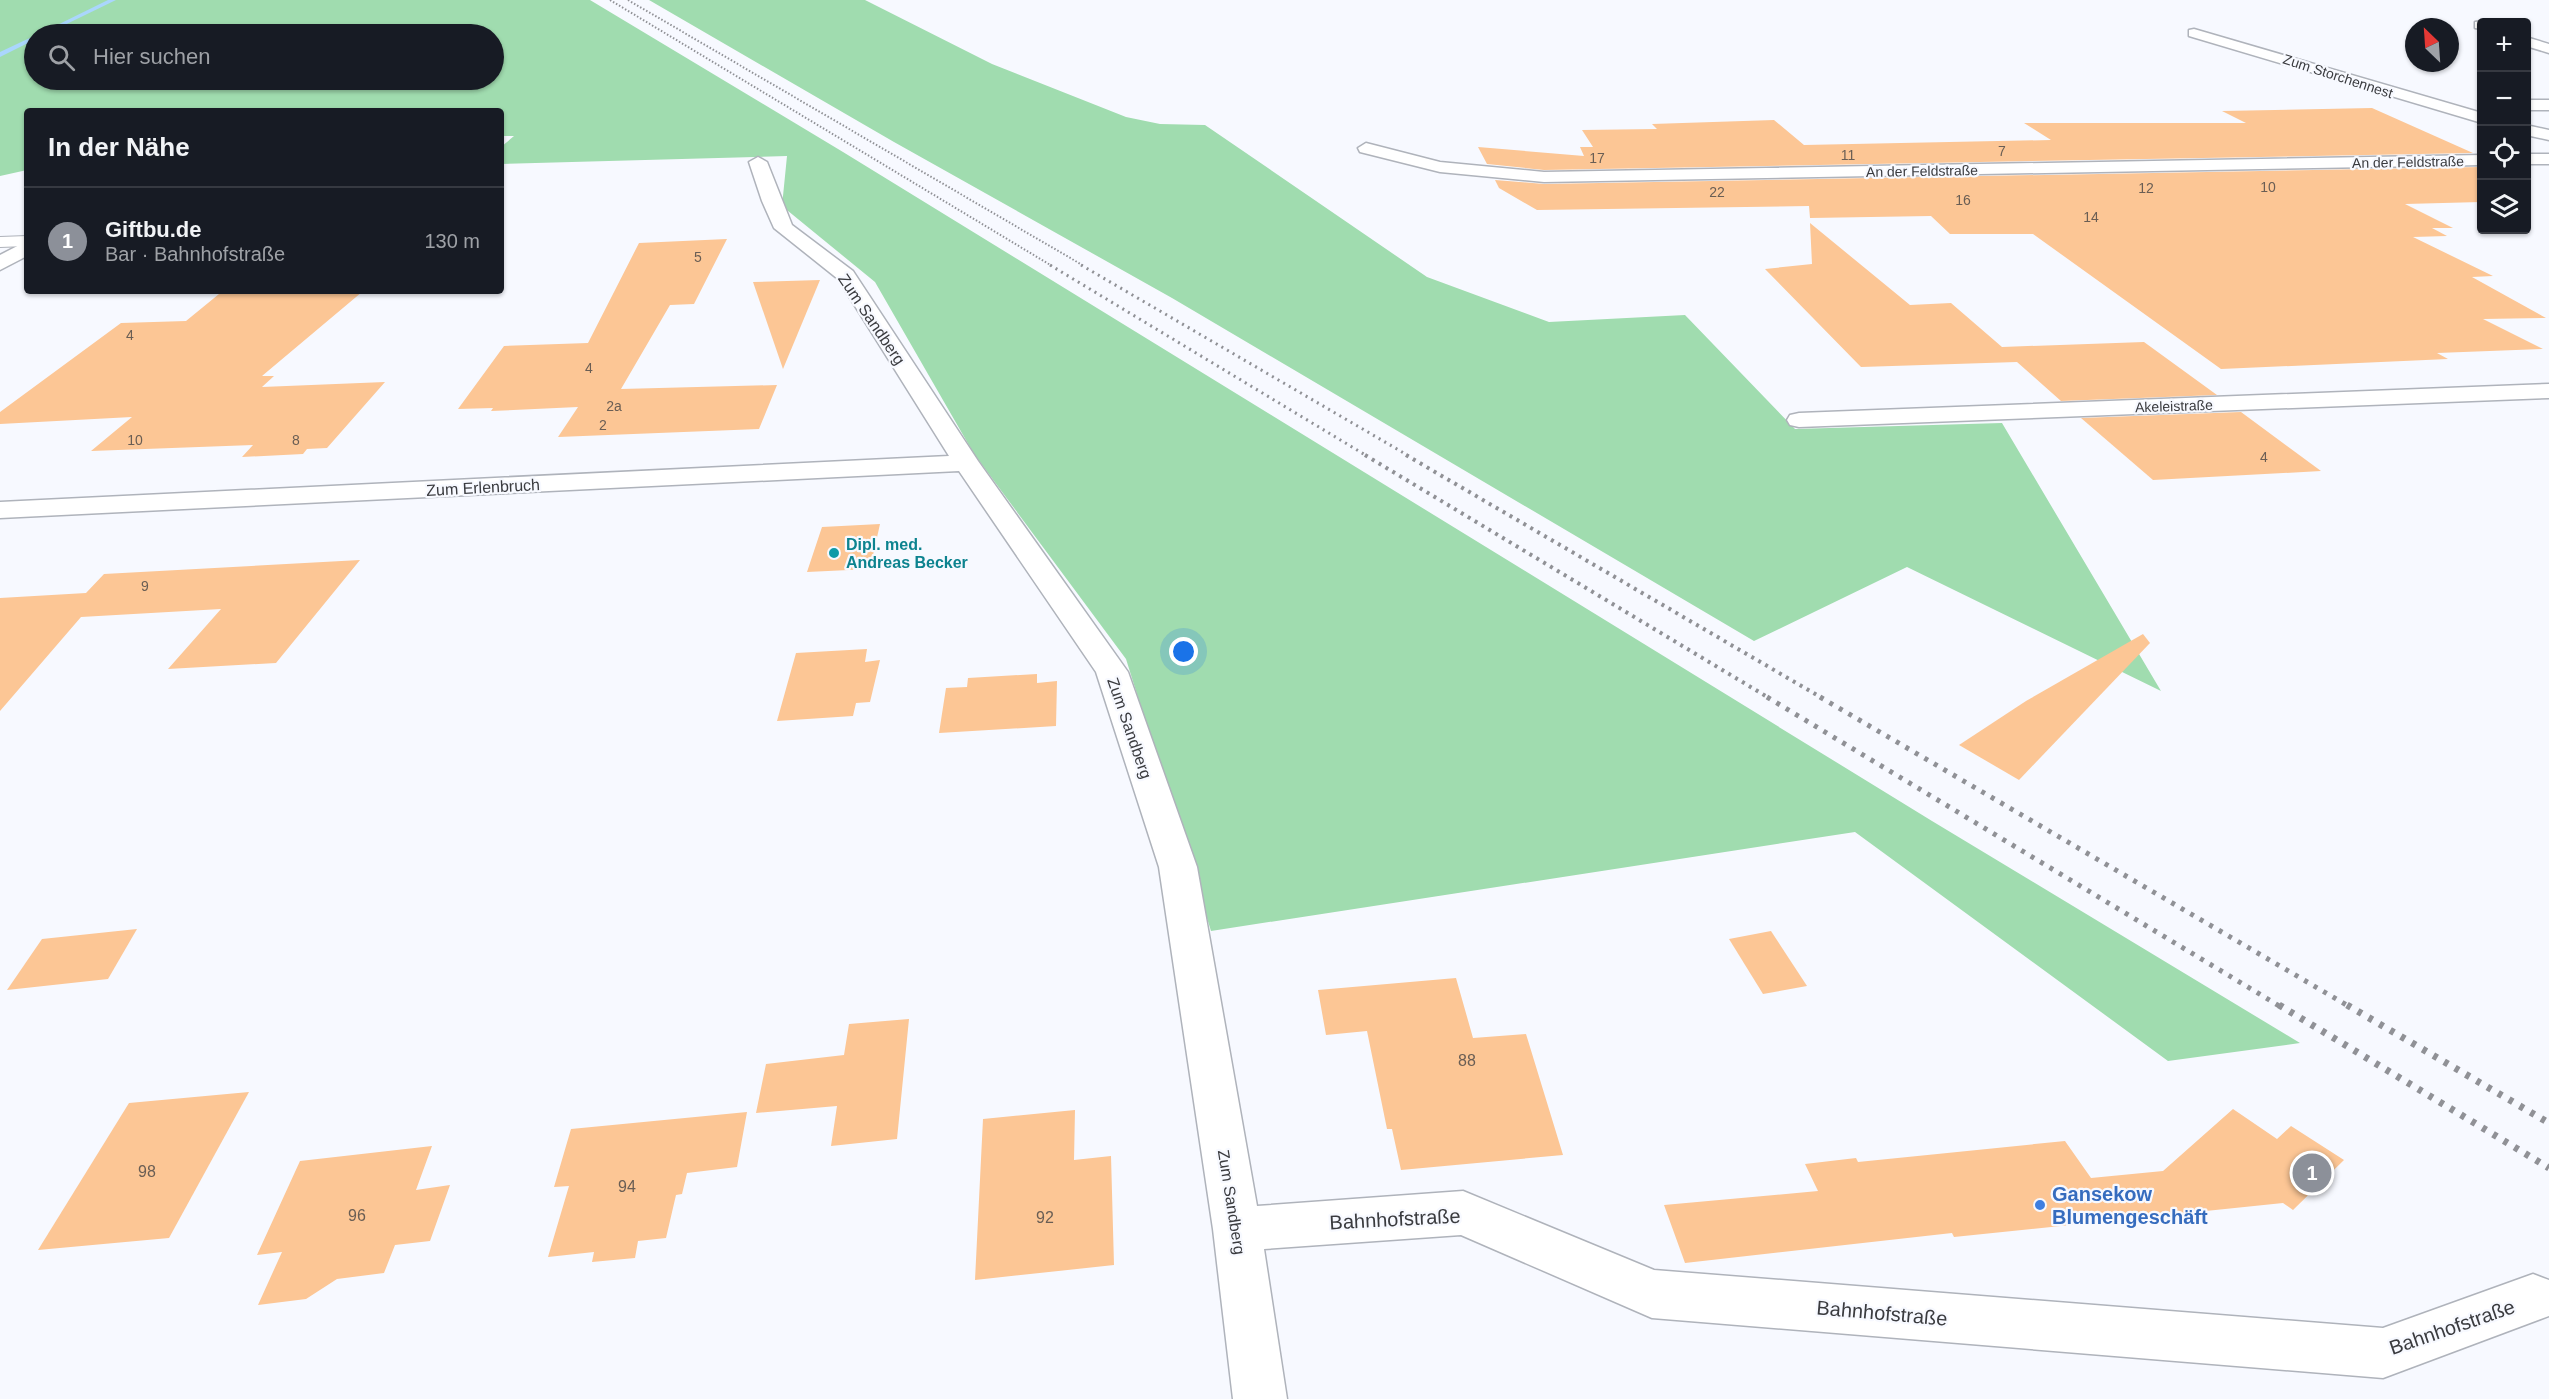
<!DOCTYPE html>
<html lang="de">
<meta charset="utf-8">
<style>
:root{--surface:#171b24;--page:#20242c;--text:#f1f3f6;--muted:#9ea1a6;--line:#363941;--accent:#8c9099}
body{margin:0;font-family:Helvetica,sans-serif;background:var(--page);color:var(--text)}
.controls{position:absolute;right:18px;top:18px;display:grid;overflow:hidden;border-radius:6px;box-shadow:0 2px 4px #0004}
.controls button{width:54px;height:54px;display:grid;place-items:center;padding:0;border:0;border-bottom:2px solid var(--line);background:var(--surface);color:var(--text);font:30px sans-serif}
.compass{position:absolute;left:2405px;top:18px;width:54px;height:54px;border-radius:50%;background:var(--surface);box-shadow:0 2px 4px #0004;rotate:335deg}
.you{position:absolute;left:1184px;top:652px;width:21px;height:21px;margin:-15px;border:4px solid #fff;border-radius:50%;background:#1a73e8;box-shadow:0 0 0 9px #1a73e833}
.badge{display:grid;place-items:center;width:39px;height:39px;border-radius:50%;background:var(--accent);color:#fff;font-size:20px;font-weight:700}
.pin{position:absolute;translate:-50% -50%;border:3px solid #fff;box-shadow:0 2px 6px #0006}
.list{margin:0;padding:0;list-style:none}
h2{display:flex;justify-content:space-between;align-items:center;height:78px;margin:0;padding:0 24px;font-size:26px}
h2 small{font-size:20px;font-weight:400;color:var(--muted)}
.list li{display:grid;grid-template-columns:39px 1fr auto;gap:18px;align-items:center;box-sizing:border-box;height:108px;padding:0 24px;border-top:2px solid var(--line)}
.list b{display:block;font-size:22px;white-space:nowrap}
.list p{margin:0;font-size:20px;white-space:nowrap;color:var(--muted)}
.list em{font-size:20px;font-style:normal;color:var(--muted)}
.icon{flex:none;width:33px;height:33px;fill:none;stroke:currentColor;stroke-width:2;stroke-linecap:round;stroke-linejoin:round}
.map{position:relative;flex:none;width:2549px;height:1399px;overflow:hidden}
.search{position:absolute;background:var(--surface);box-shadow:0 2px 4px #0004;left:24px;top:24px;width:480px;height:66px;display:flex;align-items:center;gap:15px;box-sizing:border-box;padding:0 21px;border-radius:33px;color:var(--muted);font-size:22px}
.panel{position:absolute;background:var(--surface);box-shadow:0 2px 4px #0004;left:24px;top:108px;width:480px;height:186px;border-radius:6px}
.map>svg:first-child{display:block}
.forest{fill:#a0dcaf;fill-rule:evenodd}
.lines{fill:none;stroke-linecap:round;stroke-linejoin:round}
.stream{fill:#aad6fd;fill-rule:evenodd}
.building{fill:#fcc695}
.lane-casing{stroke:#afb3bb;stroke-width:2}
.street-casing{stroke:#afb3bb;stroke-width:3}
.lane{fill:#fff;fill-rule:evenodd}
.street{fill:#fff;fill-rule:evenodd}
.rail-far4{stroke:#909196;stroke-width:2;stroke-dasharray:1.5 2;stroke-linecap:butt}
.rail-far3{stroke:#909196;stroke-width:3;stroke-dasharray:2 4.5;stroke-linecap:butt}
.rail-far2{stroke:#909196;stroke-width:4;stroke-dasharray:3 5;stroke-linecap:butt}
.rail-far1{stroke:#909196;stroke-width:5;stroke-dasharray:4 7;stroke-linecap:butt}
.rail{stroke:#909196;stroke-width:7;stroke-dasharray:4.5 8;stroke-linecap:butt}
.culture-dot{fill:#0f9aa8;stroke:#f7f9ff;stroke-width:2}
.shop-dot{fill:#3f7fe0;stroke:#f7f9ff;stroke-width:2}
.labels{text-anchor:middle;stroke-width:4.5;stroke-linejoin:round;paint-order:stroke}
.far-street-label{font-size:14px;fill:#3a3b3f;stroke:#f7f9ff}
.number-label{font-size:14px;fill:#6a5e54}
.street-label{font-size:16px;fill:#3a3b3f;stroke:#f7f9ff}
.culture-label{font-size:16px;font-weight:bold;fill:#0d838f;stroke:#f7f9ff;text-anchor:start}
.near-number-label{font-size:16px;fill:#6a5e54}
.near-shop-label{font-size:20px;font-weight:bold;fill:#366cbe;stroke:#f7f9ff;text-anchor:start}
.near-street-label{font-size:20px;fill:#3a3b3f;stroke:#f7f9ff}
</style>
<div class="map">
<svg width="2549" height="1399" viewBox="0 0 2549 1399">
<rect width="100%" height="100%" fill="#f7f9ff"/>
<g class="forest">
<path d="M0,0H590L843,152L1932,821L2300,1043L2168,1061L1855,832L1211,931L1126,659L974,454L875,282L782,206L787,156L501,164V147L514,136H501V111H27V170L0,176ZM34,34H494V80H34Z"/>
<path d="M649,0H865L992,64L1126,117L1160,124L1205,125L1427,277L1549,322L1685,315L1795,429L2002,423L2161,691L1907,567L1754,641L1172,298L894,142Z"/>
</g>
<g class="lines">
<g class="stream">
<path d="M108,0H116L46,34H39Z"/>
<path d="M34,36V40L0,57V52Z"/>
</g>
</g>
<g class="building">
<path d="M2372,108L2473,153L1544,170L1487,164L1478,147L1584,156L1580,147H1593L1582,130L1657,129L1652,124L1774,120L1804,145L2051,140L2024,123H2246L2222,111Z"/>
<path d="M2481,167V202L2405,204L2453,228H2432L2447,236L2413,237L2493,276L2472,277L2546,318L2483,319L2543,349L2437,353L2448,359L2221,369L2033,234H1950L1931,216L1810,218L1809,206L1537,210L1499,188L1495,180L1544,184Z"/>
<path d="M1810,223L1910,305L1951,303L2002,347L2144,342L2217,395L2061,401L2017,362L1861,367L1765,269L1812,264Z"/>
<path d="M727,239L694,304L670,305L621,389L777,385L759,429L558,437L578,407L491,411L493,408L458,409L504,346L588,343L639,243Z"/>
<path d="M820,280L783,369L753,282Z"/>
<path d="M362,292L262,376H274L262,387L385,382L327,448L307,449L303,454L242,457L253,445L91,451L132,417L0,424V412L121,323L186,321L219,294Z"/>
<path d="M2241,412L2321,471L2153,480L2081,418Z"/>
<path d="M880,524L870,569L807,572L822,527Z"/>
<path d="M360,560L276,663L168,669L221,609L81,617L0,711V598L86,593L104,574Z"/>
<path d="M2143,634L2150,643L2019,780L1959,745L2026,701Z"/>
<path d="M867,649L865,662L880,660L870,702L856,703L853,716L777,721L796,653Z"/>
<path d="M1037,674V683L1057,681L1056,726L939,733L946,688L967,687L968,678Z"/>
<path d="M137,929L108,979L7,990L42,939Z"/>
<path d="M1771,931L1807,986L1763,994L1729,939Z"/>
<path d="M1456,978L1473,1038L1526,1034L1563,1155L1401,1170L1392,1129H1387L1367,1031L1326,1035L1318,990Z"/>
<path d="M909,1019L897,1139L831,1146L837,1106L756,1113L766,1064L844,1055L849,1024Z"/>
<path d="M249,1092L169,1238L38,1250L129,1103Z"/>
<path d="M2233,1109L2277,1139L2291,1126L2344,1160L2293,1210L2283,1203L1954,1237L1952,1233L1685,1263L1664,1205L1818,1191L1805,1164L1856,1158L1858,1162L2065,1141L2091,1178L2163,1171Z"/>
<path d="M1075,1110L1074,1160L1111,1156L1114,1265L975,1280L983,1119Z"/>
<path d="M747,1112L737,1167L687,1173L682,1194L676,1195L666,1238L638,1241L635,1258L592,1262L594,1252L548,1257L569,1186L554,1187L571,1129Z"/>
<path d="M432,1146L416,1190L450,1185L430,1241L395,1245L384,1273L337,1279L306,1299L258,1305L282,1252L257,1255L300,1161Z"/>
</g>
<g class="lines">
<g class="lane-casing">
<path id="lane" d="M27,236V246L0,247V237Z"/>
</g>
<g class="street-casing">
<g id="street">
<path d="M2482,21L2487,22H2482V29L2475,28V22Z"/>
<path d="M2194,29L2482,113V123L2189,36V30Z"/>
<path d="M2526,37L2549,44V53L2526,46Z"/>
<rect x="2526" y="100" width="23" height="10"/>
<path d="M2526,125L2549,130V140L2526,135Z"/>
<path d="M1366,143L1440,162L1544,172L2482,155V165L1544,182L1440,172L1360,152L1358,148Z"/>
<rect x="2526" y="154" width="23" height="10"/>
<path d="M758,157L767,162L792,225L853,271L978,461L1128,672L1197,867L1257,1206L1463,1191L1654,1270L2383,1328L2533,1274L2549,1280V1316L2383,1378L1652,1318L1461,1235L1264,1249L1287,1399H1233L1213,1229L1159,867L1096,672L959,471L0,518V502L949,456L838,279L774,228L762,201L749,162Z"/>
<path d="M27,241V256L0,270V255Z"/>
<path d="M2549,384V398L1799,427L1790,425L1787,420L1790,415L1799,413Z"/>
</g>
</g>
<use href="#lane" class="lane"/>
<use href="#street" class="street"/>
<g class="rail-far4">
<path d="M610,0L1052,266"/>
<path d="M628,0L1084,266"/>
</g>
<g class="rail-far3">
<path d="M1050,265L1367,456"/>
<path d="M1081,265L1409,456"/>
</g>
<g class="rail-far2">
<path d="M1365,455L1769,698"/>
<path d="M1406,455L1822,698"/>
</g>
<g class="rail-far1">
<path d="M1767,697L2281,1007"/>
<path d="M1820,697L2350,1007"/>
</g>
<g class="rail">
<path d="M2279,1005L2549,1168"/>
<path d="M2347,1005L2549,1123"/>
</g>
</g>
<circle class="culture-dot" cx="834" cy="553" r="6"/>
<circle class="shop-dot" cx="2040" cy="1205" r="6"/>
<g class="labels">
<g class="far-street-label">
<text transform="translate(2338 76) rotate(18)" y="5">Zum Storchennest</text>
<text transform="translate(2408 162) rotate(-1)" y="5">An der Feldstraße</text>
<text transform="translate(1922 171) rotate(-1)" y="5">An der Feldstraße</text>
<text transform="translate(2174 406) rotate(-2)" y="5">Akeleistraße</text>
</g>
<g class="number-label">
<text x="2002" y="156">7</text>
<text x="1848" y="160">11</text>
<text x="1597" y="163">17</text>
<text x="2268" y="192">10</text>
<text x="2146" y="193">12</text>
<text x="1717" y="197">22</text>
<text x="1963" y="205">16</text>
<text x="2091" y="222">14</text>
<text x="698" y="262">5</text>
<text x="130" y="340">4</text>
<text x="589" y="373">4</text>
<text x="614" y="411">2a</text>
<text x="603" y="430">2</text>
<text x="135" y="445">10</text>
<text x="296" y="445">8</text>
<text x="2264" y="462">4</text>
<text x="145" y="591">9</text>
</g>
<g class="street-label">
<text transform="translate(872 319) rotate(56)" y="6">Zum Sandberg</text>
<text transform="translate(483 487) rotate(-3)" y="6">Zum Erlenbruch</text>
<text transform="translate(1130 728) rotate(71)" y="6">Zum Sandberg</text>
<text transform="translate(1232 1202) rotate(81)" y="6">Zum Sandberg</text>
</g>
<g class="culture-label">
<text x="846" y="550">Dipl. med.<tspan x="846" dy="18">Andreas Becker</tspan></text>
</g>
<g class="near-number-label">
<text x="1467" y="1066">88</text>
<text x="147" y="1177">98</text>
<text x="627" y="1192">94</text>
<text x="357" y="1221">96</text>
<text x="1045" y="1223">92</text>
</g>
<g class="near-shop-label">
<text x="2052" y="1201">Gansekow<tspan x="2052" dy="23">Blumengeschäft</tspan></text>
</g>
<g class="near-street-label">
<text transform="translate(1395 1219) rotate(-3)" y="7">Bahnhofstraße</text>
<text transform="translate(1882 1313) rotate(5)" y="7">Bahnhofstraße</text>
<text transform="translate(2452 1327) rotate(-19)" y="7">Bahnhofstraße</text>
</g>
</g>
</svg>
<div class="controls">
<button>+</button>
<button>−</button>
<button><svg class="icon" aria-label="locate" viewBox="0 0 24 24"><circle cx="12" cy="12" r="6"/><path d="M12 2v4M12 18v4M2 12h4M18 12h4"/></svg></button>
<button><svg class="icon" aria-label="layers" viewBox="0 0 24 24"><path d="M12 4l9 5-9 5-9-5zM3 14l9 5 9-5"/></svg></button>
</div>
<svg class="compass" viewBox="-18 -18 36 36"><path d="M0-13l5 13h-10z" fill="#e53935"/><path d="M0 13l5-13h-10z" fill="#9ea1a6"/></svg>
<div class="you"></div>
<div class="pin badge" style="left:2312px;top:1173px">1</div>
<div class="search"><svg class="icon" aria-label="search" viewBox="0 0 24 24"><circle cx="10" cy="10" r="6"/><path d="M15 15l6 6"/></svg>Hier suchen</div>
<section class="panel">
<h2>In der Nähe<small></small></h2>
<ul class="list">
<li><span class="badge">1</span><div><b>Giftbu.de</b><p>Bar · Bahnhofstraße</p></div><em>130 m</em></li>
</ul>
</section>
</div>
